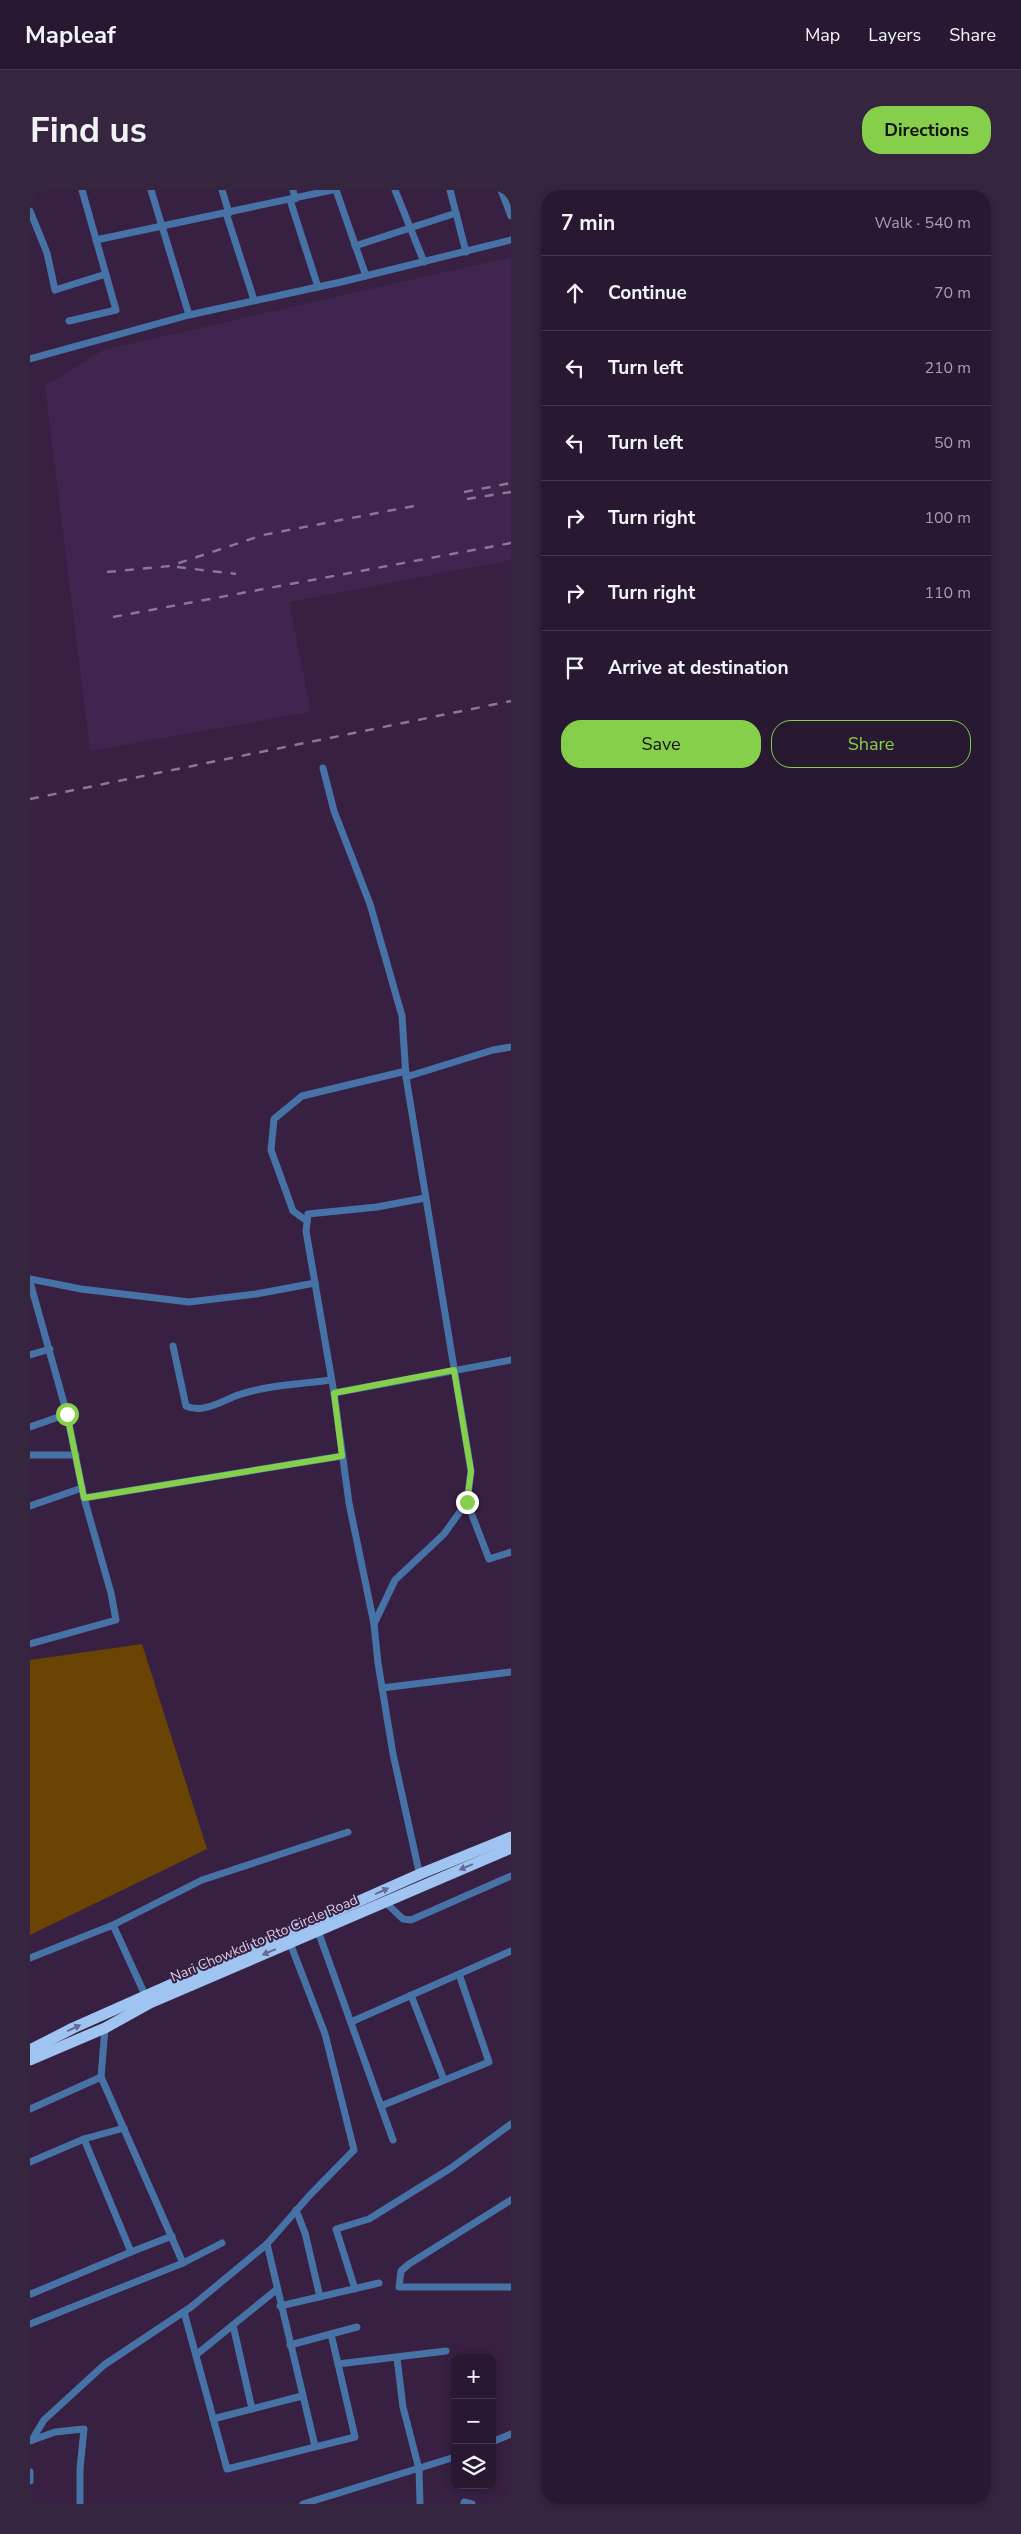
<!DOCTYPE html>
<meta charset="utf-8">
<style>
:root{--surface:#291832;--page:#35253e;--text:#f1f3f6;--muted:#a5a0ac;--line:#45374d;--accent:#86cf4b}
body{margin:0;font-family:"Nunito Sans",sans-serif;background:var(--page);color:var(--text)}
.controls{position:absolute;right:15px;bottom:15px;display:grid;overflow:hidden;border-radius:10px;box-shadow:0 2px 8px #0003}
.controls button{width:45px;height:45px;display:grid;place-items:center;padding:0;border:0;border-bottom:1px solid var(--line);background:var(--surface);color:var(--text);font:25px sans-serif}
.stop{position:absolute;width:15px;height:15px;margin:-11px;border:4px solid #86cf4b;border-radius:50%;background:#fff}
.stop.end{background:#86cf4b;border-color:#fff;box-shadow:0 1px 5px #0008}
.list{margin:0;padding:0;list-style:none}
h2{display:flex;justify-content:space-between;align-items:center;height:65px;margin:0;padding:0 20px;font-size:21px}
h2 small{font-size:16px;font-weight:400;color:var(--muted)}
.list li{display:grid;grid-template-columns:32px 1fr auto;gap:15px;align-items:center;box-sizing:border-box;height:75px;padding:0 20px;border-top:1px solid var(--line)}
.list b{display:block;font-size:19px;white-space:nowrap}
.list em{font-size:16px;font-style:normal;color:var(--muted)}
.actions{display:flex;gap:10px;padding:15px 20px}
.actions a{flex:1;padding:11px 0;border:1px solid var(--accent);border-radius:20px;text-align:center;font-size:18px;color:var(--accent)}
.actions .main{background:var(--accent);color:#111}
.icon{flex:none;width:28px;height:28px;fill:none;stroke:currentColor;stroke-width:2;stroke-linecap:round;stroke-linejoin:round}
.map{position:relative;flex:none;width:481px;height:2314px;overflow:hidden;border-radius:20px}
header{display:flex;align-items:center;gap:30px;box-sizing:border-box;height:70px;padding:0 25px;background:var(--surface);border-bottom:1px solid var(--line)}
header strong{font-size:24px}
nav{display:flex;gap:28px;margin-inline-start:auto;font-size:18px}
.intro{display:flex;align-items:center;justify-content:space-between;box-sizing:border-box;height:120px;padding:0 30px}
h1{margin:0;font-size:35px}
.button{padding:12px 22px;border-radius:20px;background:var(--accent);color:#111;font-size:18px;font-weight:700}
main{display:flex;gap:30px;padding:0 30px}
aside{flex:1;background:var(--surface);border-radius:20px;box-shadow:0 2px 8px #0003}
.map>svg:first-child{display:block}
.built{fill:#40254e}
.green{fill:#694402}
.lines{fill:none;stroke-linecap:round;stroke-linejoin:round}
.minor{stroke:#4772a6;stroke-width:7}
.trunk{stroke:#a0c4f1;stroke-width:11}
.rail{stroke:#8a7893;stroke-width:2.5;stroke-dasharray:9 9;stroke-linecap:butt}
.oneway{fill:#666a91}
.route{stroke:#86cf4b;stroke-width:6}
.labels{text-anchor:middle;stroke-width:4;stroke-linejoin:round;paint-order:stroke}
.street-label{font-size:14px;fill:#dbcee3;stroke:#372042}
</style>
<header>
<strong>Mapleaf</strong>
<nav><a>Map</a><a>Layers</a><a>Share</a></nav>
</header>
<div class="intro"><h1>Find us</h1><a class="button">Directions</a></div>
<main>
<div class="map">
<svg width="481" height="2314" viewBox="0 0 481 2314">
<rect width="100%" height="100%" fill="#372042"/>
<path class="built" d="M481,67V370L259,412L281,522L60,561L15,196L73,160Z"/>
<path class="green" d="M112,1454L177,1659L0,1745V1470Z"/>
<g class="lines">
<g class="minor">
<path d="M121,0L159,125"/>
<path d="M192,0L199,23"/>
<path d="M263,0L265,9"/>
<path d="M306,0L336,86"/>
<path d="M365,0L394,72"/>
<path d="M420,0L436,62"/>
<path d="M471,0L481,26"/>
<path d="M260,10L288,97"/>
<path d="M0,21L17,63L25,100L76,84"/>
<path d="M196,23L224,110"/>
<path d="M66,50L302,0"/>
<path d="M325,56L426,23"/>
<path d="M39,131L86,120L52,0"/>
<path d="M0,169L159,125L311,92L481,50"/>
<path d="M293,578L304,621L340,714L372,826L376,887L463,860L481,857"/>
<path d="M376,887L441,1281L437,1312L414,1344L365,1390L344,1434L348,1473L363,1564L390,1686"/>
<path d="M277,1031L263,1021L241,960L244,929L272,906L376,881"/>
<path d="M0,1089L51,1099L159,1112L226,1104L285,1093"/>
<path d="M0,1092L37,1224L54,1308L81,1403L86,1430L0,1454"/>
<path d="M143,1156L156,1216C173,1224 192,1211 208,1205C238,1195 271,1194 301,1190"/>
<path d="M0,1165L20,1159"/>
<path d="M304,1203L481,1170"/>
<path d="M0,1237L37,1224"/>
<path d="M0,1265H46"/>
<path d="M54,1308L312,1266"/>
<path d="M437,1312L459,1369L481,1362"/>
<path d="M0,1316L52,1298"/>
<path d="M344,1434L319,1313L304,1203L276,1041L278,1024L347,1017L395,1008"/>
<path d="M352,1498L481,1482"/>
<path d="M355,1712L373,1729L381,1730L481,1686"/>
<path d="M83,1735L172,1690L318,1642"/>
<path d="M288,1741L363,1950"/>
<path d="M0,1768L83,1735L116,1807"/>
<path d="M381,1805L414,1890"/>
<path d="M321,1832L481,1761"/>
<path d="M75,1838L71,1887L153,2073"/>
<path d="M351,1916L459,1872L429,1784"/>
<path d="M0,1919L71,1887"/>
<path d="M94,1938L54,1949L101,2062L142,2046"/>
<path d="M0,1972L54,1949"/>
<path d="M481,2010L379,2074L371,2081L369,2097H481"/>
<path d="M266,2020L275,2043L290,2107"/>
<path d="M237,2054L285,2256"/>
<path d="M325,2099L306,2039L339,2029L421,1978L481,1934"/>
<path d="M1,2104L101,2062"/>
<path d="M250,2116L349,2093"/>
<path d="M154,2122L197,2279L325,2247L301,2144"/>
<path d="M0,2134L153,2073L192,2053"/>
<path d="M203,2135L222,2219"/>
<path d="M260,2155L327,2137"/>
<path d="M166,2165L246,2100"/>
<path d="M367,2168L373,2217L389,2279L390,2314"/>
<path d="M308,2174L416,2161"/>
<path d="M183,2229L272,2206"/>
<path d="M2,2250L14,2230L74,2175L161,2117L237,2054L279,2006L324,1960L295,1844L260,1753"/>
<path d="M0,2251L25,2242L54,2239L50,2279V2314"/>
<path d="M462,2252L481,2244"/>
<path d="M0,2291V2282"/>
<path d="M434,2312L442,2314"/>
<path d="M273,2314L425,2267"/>
</g>
<g class="trunk">
<path d="M0,1860L43,1838L390,1684L481,1647"/>
<path d="M0,1870L75,1838L120,1813L481,1658"/>
</g>
<g class="rail">
<path d="M434,302L481,293"/>
<path d="M437,309L481,302"/>
<path d="M147,377L206,384"/>
<path d="M77,382L140,376L233,345L389,315"/>
<path d="M83,427L481,353"/>
<path d="M0,609L481,511"/>
</g>
</g>
<defs><path id="oneway-solid" d="M-6-.8H1V-3.2L6.5 0L1 3.2V.8H-6Z" transform="scale(1.25)"/></defs>
<g class="oneway">
<use href="#oneway-solid" transform="translate(436 1677) rotate(157)"/>
<use href="#oneway-solid" transform="translate(352 1701) rotate(-24)"/>
<use href="#oneway-solid" transform="translate(239 1762) rotate(157)"/>
<use href="#oneway-solid" transform="translate(44 1838) rotate(-25)"/>
</g>
<g class="lines">
<path class="route" d="M37,1224L54,1308L312,1266L304,1203L424,1180L441,1281L437,1312"/>
</g>
<g class="labels">
<g class="street-label">
<text transform="translate(234 1748) rotate(-23)" y="5">Nari Chowkdi to Rto Circle Road</text>
</g>
</g>
</svg>
<div class="controls">
<button>+</button>
<button>−</button>
<button><svg class="icon" aria-label="layers" viewBox="0 0 24 24"><path d="M12 4l9 5-9 5-9-5zM3 14l9 5 9-5"/></svg></button>
</div>
<div class="stop" style="left:37px;top:1224px"></div>
<div class="stop end" style="left:437px;top:1312px"></div>
</div>
<aside>
<h2>7 min<small>Walk · 540 m</small></h2>
<ul class="list">
<li><svg class="icon" aria-label="ahead" viewBox="0 0 24 24"><path d="M12 20V5M6 11l6-6 6 6"/></svg><div><b>Continue</b></div><em>70 m</em></li>
<li><svg class="icon" aria-label="left" viewBox="0 0 24 24"><path d="M17 20v-9H6M10 6l-5 5 5 5"/></svg><div><b>Turn left</b></div><em>210 m</em></li>
<li><svg class="icon" aria-label="left" viewBox="0 0 24 24"><path d="M17 20v-9H6M10 6l-5 5 5 5"/></svg><div><b>Turn left</b></div><em>50 m</em></li>
<li><svg class="icon" aria-label="right" viewBox="0 0 24 24"><path d="M7 20v-9h11M14 6l5 5-5 5"/></svg><div><b>Turn right</b></div><em>100 m</em></li>
<li><svg class="icon" aria-label="right" viewBox="0 0 24 24"><path d="M7 20v-9h11M14 6l5 5-5 5"/></svg><div><b>Turn right</b></div><em>110 m</em></li>
<li><svg class="icon" aria-label="arrive" viewBox="0 0 24 24"><path d="M6 21V4h12l-3 4 3 4H6"/></svg><div><b>Arrive at destination</b></div></li>
</ul>
<div class="actions"><a class="main">Save</a><a>Share</a></div>
</aside>
</main>
